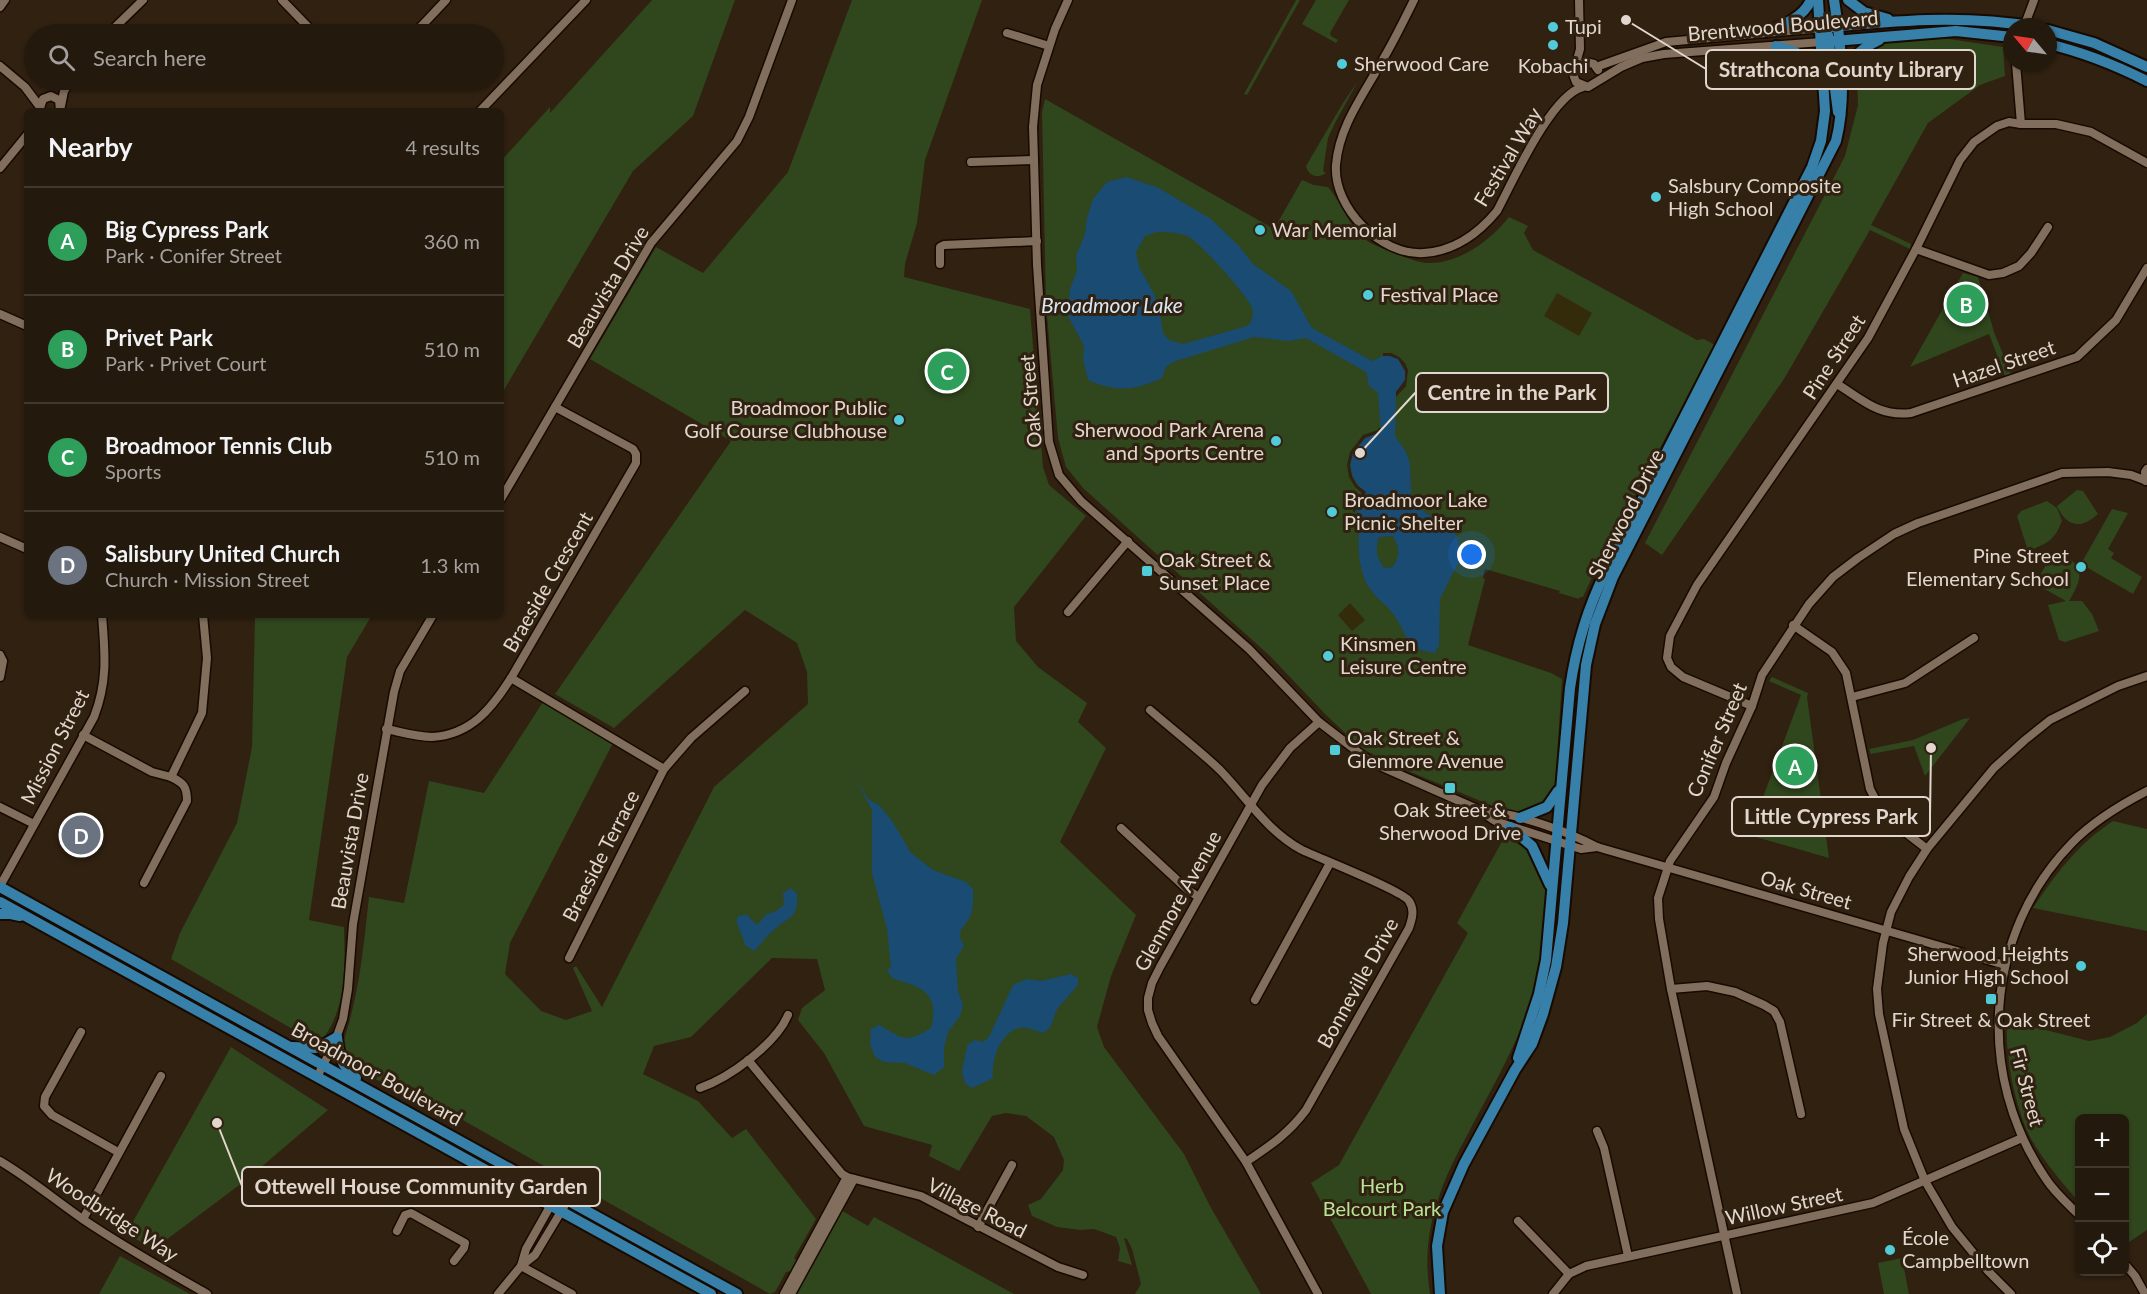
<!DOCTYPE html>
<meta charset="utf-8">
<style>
:root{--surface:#24190d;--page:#30261b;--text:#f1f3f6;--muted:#a3a09d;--line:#41382e;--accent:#8c9099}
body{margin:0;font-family:Lato,sans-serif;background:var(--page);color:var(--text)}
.controls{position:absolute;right:18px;bottom:18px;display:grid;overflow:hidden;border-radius:9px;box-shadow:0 2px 4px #0004}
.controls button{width:54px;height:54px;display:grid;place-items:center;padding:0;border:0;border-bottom:2px solid var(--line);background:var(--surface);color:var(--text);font:30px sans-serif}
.compass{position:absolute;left:2003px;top:18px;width:54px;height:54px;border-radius:50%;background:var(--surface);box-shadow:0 2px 4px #0004;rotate:299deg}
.you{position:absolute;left:1472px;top:555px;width:21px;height:21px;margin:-15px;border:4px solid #fff;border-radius:50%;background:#1a73e8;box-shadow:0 0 0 9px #1a73e833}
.badge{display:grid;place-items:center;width:39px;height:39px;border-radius:50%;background:var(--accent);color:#fff;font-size:20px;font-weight:700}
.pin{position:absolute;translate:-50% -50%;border:3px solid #fff;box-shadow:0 2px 6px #0006}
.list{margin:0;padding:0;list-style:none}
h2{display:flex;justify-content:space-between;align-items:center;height:78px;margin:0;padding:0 24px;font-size:26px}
h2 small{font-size:20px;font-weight:400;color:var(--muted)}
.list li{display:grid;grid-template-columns:39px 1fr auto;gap:18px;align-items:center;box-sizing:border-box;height:108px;padding:0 24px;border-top:2px solid var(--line)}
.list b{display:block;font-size:22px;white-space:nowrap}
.list p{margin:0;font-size:20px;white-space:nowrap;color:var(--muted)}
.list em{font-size:20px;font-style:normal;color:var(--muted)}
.icon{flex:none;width:33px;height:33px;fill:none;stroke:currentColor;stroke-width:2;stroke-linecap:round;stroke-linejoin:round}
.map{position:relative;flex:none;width:2147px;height:1294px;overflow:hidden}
.search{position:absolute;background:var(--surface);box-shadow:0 2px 4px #0004;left:24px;top:24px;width:480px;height:66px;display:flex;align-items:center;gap:15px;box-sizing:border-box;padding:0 21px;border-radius:33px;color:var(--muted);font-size:22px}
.panel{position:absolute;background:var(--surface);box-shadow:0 2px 4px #0004;left:24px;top:108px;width:480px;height:510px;border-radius:9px}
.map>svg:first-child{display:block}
.green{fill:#30461d}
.sand{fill:#342b0a}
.water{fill:#1a4b73;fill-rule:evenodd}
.pier{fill:#302111}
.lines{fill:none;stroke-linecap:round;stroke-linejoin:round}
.minor-casing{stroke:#180a00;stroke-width:11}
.major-casing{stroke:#180a00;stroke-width:14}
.minor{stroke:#816e5d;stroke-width:8}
.major{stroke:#3780a9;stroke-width:10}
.poi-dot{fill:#52cbd8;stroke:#302111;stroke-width:2}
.labels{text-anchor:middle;stroke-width:6;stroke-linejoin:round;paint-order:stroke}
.street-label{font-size:20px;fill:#e2d7ce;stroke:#302111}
.poi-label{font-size:20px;fill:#e2d7ce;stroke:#302111;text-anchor:start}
.park-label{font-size:20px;fill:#b8e595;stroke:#302111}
.water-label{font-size:21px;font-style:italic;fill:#d9e6f3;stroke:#302111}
.leader{fill:none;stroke:#e2d7ce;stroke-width:2}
.callout-dot{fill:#e2d7ce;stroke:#302111;stroke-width:2}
.callout{fill:#302111;stroke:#e2d7ce;stroke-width:2}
.callout-label{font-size:21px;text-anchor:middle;font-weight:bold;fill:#e2d7ce}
</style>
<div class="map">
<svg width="2147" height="1294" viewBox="0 0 2147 1294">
<rect width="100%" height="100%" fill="#302111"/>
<g class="green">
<path d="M652,0H735L693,116L633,171L501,395V161L550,107V113Z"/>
<path d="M852,0H982L925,160L917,223L905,264L904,277L1030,309L1043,467L1049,485L1086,516L1014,607L1016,641L1038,667L1087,703L1078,722L1106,748L1060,842L1136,915L1111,976L1097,1027L1104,1047L1184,1154L1210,1206L1261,1294H1135L1141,1284L1132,1249L1127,1239L1124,1238L1132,1265L1118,1261L1120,1248L1116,1237L1094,1229L1081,1230L1057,1227L1032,1216L1028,1205L1041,1199L1063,1170L1064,1160L1054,1137L1026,1116L1006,1113L992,1116L959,1171L929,1156L932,1145L864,1126L824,1053L798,1020L802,1008L825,990L817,959L772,958L691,1037L654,1046L643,1074L698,1101L732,1138L746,1129L816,1219L794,1258L797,1261L791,1271L786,1272L775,1292L770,1294L406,1088L402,1092L371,1077L373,1069L340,1051C359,999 363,951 369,897L404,903L429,781L484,793L543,702L613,743L510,943L505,974L541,1011L566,1020L592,1011L573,968L576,966L602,1007L714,787L808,704L807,672L797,643L745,610L614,728L555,694L731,441L590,359L656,247L703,273L788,172Z"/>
<path d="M1296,0H1300L1247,95L1244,94Z"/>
<path d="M1316,0H1349L1330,33L1331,36L1338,40L1336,43L1302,24Z"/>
<path d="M1942,38L2003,47L2005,76L1980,85L1928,123L1871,225L1911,244L1910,249L1870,230L1784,379L1662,555L1645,543L1845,156L1858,105L1857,77L1864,60L1879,44Z"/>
<path d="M1358,81L1336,121L1328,138L1323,171L1326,173C1318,179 1308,176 1306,166L1343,103Z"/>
<path d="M1045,99L1274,229L1302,180L1314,185L1328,187C1342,203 1348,226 1366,240C1373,245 1383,248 1391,252C1402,256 1415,262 1427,263C1459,264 1490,241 1509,217L1528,226L1524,233L1533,250L1697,340L1704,339L1715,345L1599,562L1583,597H1580L1579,599L1559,593L1560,591L1485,569L1483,578L1485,579L1468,645L1551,673L1562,679L1555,789C1543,810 1522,815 1500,809L1391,764L1361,748L1325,714L1269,655L1083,488L1066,467L1058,438L1046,305L1042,112Z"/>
<path d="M1963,273L1978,277L1994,332L2011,374L2005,376L1989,334L1910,367Z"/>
<path d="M2077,490L2083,491L2098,514C2082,529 2067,528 2057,506Z"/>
<path d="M2047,501L2057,508L2062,521C2054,541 2048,543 2028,551L2017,516L2021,511Z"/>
<path d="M2112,509L2128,513L2108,549L2114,553L2111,558L2142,577L2133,594L2081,564Z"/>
<path d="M2055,550C2083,565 2086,573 2069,601H2082L2092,614L2099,631L2065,642L2059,640L2048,605L2066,601L2041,587L2037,580Z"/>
<path d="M255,615H372L347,657L309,920L344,927C345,962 347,1007 324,1037L308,1038L171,959L180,933L237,823L252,747Z"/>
<path d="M1772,677L1808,693L1807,697L1829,858L1749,835L1801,695L1769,681Z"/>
<path d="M1970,718L1925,776L1914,746L1871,754L1869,749L1913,740L1963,719Z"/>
<path d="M2113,821L2147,829V931L2033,908C2056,873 2078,844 2113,821Z"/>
<path d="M1505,836C1516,843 1529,849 1537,861C1546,873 1546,895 1546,909C1547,991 1511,1053 1474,1122C1461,1147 1446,1173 1438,1200C1427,1233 1425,1260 1430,1294H1371L1311,1183L1339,1165L1468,933L1457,923Z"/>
<path d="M2147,1014V1230L2129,1242L2125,1243L2124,1118H2080L2079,1202C2061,1182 2034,1150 2025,1126C2013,1095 2005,1053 2007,1020L2089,1041L2110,1037L2137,1023Z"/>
<path d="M231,1047L328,1110L246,1180L154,1249L126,1234Z"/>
<path d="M839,1209L868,1226L874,1217L1014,1294H793Z"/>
<path d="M120,1256L190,1294H99Z"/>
<path d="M1902,1258L1909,1294H1884L1878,1263Z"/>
</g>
<g class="sand">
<path d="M1557,293L1592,313L1579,336L1544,316Z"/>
<path d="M1350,603L1365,620L1352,631L1338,615Z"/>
</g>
<g class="water">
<path d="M1126,177L1157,187L1211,219L1239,246L1253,264L1291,291L1312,328L1372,361L1383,356H1390L1398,359L1403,365L1406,374L1405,380L1396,392L1395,436L1406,452L1410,464L1411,494L1424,512L1442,522L1457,536L1461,557L1440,599L1439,645L1435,653C1405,648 1410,641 1396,618C1389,606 1375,598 1368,586C1357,567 1357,538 1361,517L1356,510L1366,493C1339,471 1349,439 1381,432L1378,393L1369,386L1366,372L1306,338L1288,341L1254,337L1173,362L1166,367L1162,378C1134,391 1116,392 1088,380L1083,359L1084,346L1067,314L1070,289L1077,271L1076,256L1085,234L1087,218L1093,199L1107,182ZM1157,232C1167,232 1180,232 1189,237C1201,244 1248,296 1252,308C1254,312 1252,318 1251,322L1247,326L1183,344L1169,340L1163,333L1159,308L1154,294L1139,267L1136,252L1145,236ZM1393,536C1400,549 1400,554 1393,567L1384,568C1376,556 1375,550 1379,537Z"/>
<path d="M856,780L869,800L879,805L892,821L911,853L933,870L966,882L973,889C973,907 974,916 961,929L960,938L964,945L956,959L958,991L963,1005L960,1016L948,1032L944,1048V1067L934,1075L905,1063L884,1062L875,1057L870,1044L871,1029L879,1025C904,1039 905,1044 931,1028C940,995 923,986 893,979L887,970L891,967L887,929L872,873V810Z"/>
<path d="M791,888L797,894C798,920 790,915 775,929C767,935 761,944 754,951L745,945C743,935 736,927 737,917L746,914L757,925L767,914L775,912L784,905L783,893Z"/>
<path d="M1071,974L1078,978V985L1057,1009L1050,1028L1042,1033C1035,1030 1026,1026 1018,1028C999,1035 991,1061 993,1078L972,1088L965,1083L962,1072L967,1046L974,1040L983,1042L989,1037L1013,985L1027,979L1041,981Z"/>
</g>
<g class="pier">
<path d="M1383,353H1391L1399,357L1405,363L1408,370L1406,386L1396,397V392L1405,380V371L1398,359L1390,356H1383Z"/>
<path d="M1378,428H1381V432L1365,438L1353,453L1350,465L1352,476L1357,485L1366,492L1354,513L1353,509L1362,493L1355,487L1349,477L1347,465L1350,452L1363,435L1378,430Z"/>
</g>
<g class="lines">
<g class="minor-casing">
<g id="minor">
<path d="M282,0L315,34"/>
<path d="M1068,0L1055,29L1037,85L1033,127L1034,160L1037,265L1049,442L1059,475L1081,501L1249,649L1319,722L1371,762L1475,808L1495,821L1581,849L1597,847"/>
<path d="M1414,0C1404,20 1394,41 1382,61C1364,94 1339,126 1336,165C1333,208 1381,256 1424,253C1455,251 1478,234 1497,211C1513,181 1551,95 1583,87"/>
<path d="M1579,0L1580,49L1573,74L1576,82L1588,87L1621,67L1642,58L1664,54L1822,42"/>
<path d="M0,7L5,0"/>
<path d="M2024,27L2034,0"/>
<path d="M1007,33L1049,46"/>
<path d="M108,34L143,0"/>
<path d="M414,34L446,0"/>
<path d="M2016,63L2021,124"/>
<path d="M0,66L25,87L40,107"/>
<path d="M1576,67L1586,62L1594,64L1598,70"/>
<path d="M1596,67L1666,42L1821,28"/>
<path d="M61,106L64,91L71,80"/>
<path d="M40,108L43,99L51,96L59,100L60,111"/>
<path d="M480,111L586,0"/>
<path d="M971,162L1034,160"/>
<path d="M0,168L27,135"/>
<path d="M1916,249L1989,275L2003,273L2019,266L2031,253L2048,227"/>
<path d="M940,264V247L944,245L1037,241"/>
<path d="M0,314L27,326"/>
<path d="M1837,384C1863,400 1879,417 1911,413L2077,357L2116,320L2147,268"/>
<path d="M2146,481L2145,472L2147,469"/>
<path d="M501,499L651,243L737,141L749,117L792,0"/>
<path d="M0,537L27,549"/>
<path d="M1068,612L1128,541"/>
<path d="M1793,625L1832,652L1846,673L1870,789L1881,810L1905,832L1927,849"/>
<path d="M0,655L3,661L0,677"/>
<path d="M511,678L664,769"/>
<path d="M1852,697L1905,683L1974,638"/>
<path d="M1752,706L1683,677L1671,667L1667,658L1670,636L1697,585L1868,338L1916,249L1960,160L1974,142L1997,126L2009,122L2021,124H2056L2091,132L2147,163"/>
<path d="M1150,710C1173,730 1198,749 1220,770C1247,798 1267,831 1302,850C1319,858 1403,891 1409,901C1415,910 1412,919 1409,928L1306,1110C1288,1134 1271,1145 1246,1162"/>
<path d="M386,729C401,732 417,737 432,737C471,735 492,708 511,678L636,463V454L633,449L555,407"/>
<path d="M83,735L152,772L171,777L202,713L207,658L203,615"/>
<path d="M0,807L34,824"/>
<path d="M1482,811C1514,812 1569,832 1597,847L2005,965"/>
<path d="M1121,828L1189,891L1199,897"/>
<path d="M144,883L187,801C187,787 184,783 171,777"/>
<path d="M0,886L94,717C108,681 105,653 102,615"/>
<path d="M569,958L664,769L691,738L745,691"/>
<path d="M1671,989L1707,986L1735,992L1764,1005L1774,1011L1780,1022L1801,1114"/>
<path d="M1255,1000L1330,863"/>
<path d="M81,1032L45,1097L44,1106L52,1115L118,1152"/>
<path d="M748,1060L842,1174L847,1177L921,1196L1058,1267L1083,1275"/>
<path d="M317,1077L334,1044L343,1019L348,989L353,924L394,692L400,671L433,615"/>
<path d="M700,1088C729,1078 776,1044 788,1015"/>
<path d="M1597,1131L1604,1148L1628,1256"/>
<path d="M0,1161C29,1178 55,1200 84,1220C124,1247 165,1270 207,1294"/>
<path d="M2080,1216C2068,1204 2055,1193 2046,1179C1975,1076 1984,933 2072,843C2093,821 2120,805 2147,791"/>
<path d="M83,1219L161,1076"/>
<path d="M1518,1221L1569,1274"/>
<path d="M978,1227L1012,1165"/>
<path d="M397,1231L405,1215L411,1213L465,1243L464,1248L454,1261"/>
<path d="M2124,1263L2135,1276L2145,1294"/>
<path d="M521,1266L526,1249L557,1194"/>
<path d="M521,1266L572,1294"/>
<path d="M498,1294L521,1266L535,1255L568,1200"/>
<path d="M784,1294L847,1177"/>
<path d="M791,1294L854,1179"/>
<path d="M1318,1294L1246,1162L1158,1036L1152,1023L1148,1010V998L1152,983L1160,967L1262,785L1290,748L1319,722"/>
<path d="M1553,1294L1569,1274L1586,1266L1873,1203L2022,1138"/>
<path d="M1737,1294L1671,989L1659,919L1658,898L1670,861L1714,797L1726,763L1752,706L1762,675L1809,604L1833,577L1858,558L1894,534L1918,523L2062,473L2108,472L2131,475L2147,481"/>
<path d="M2011,1294L1988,1271L1952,1227L1925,1181L1904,1129L1879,1014L1877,989L1883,943L1891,912L1909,877L1927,849L1994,768L2025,740L2050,720L2118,686L2147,676"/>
</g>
</g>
<g class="major-casing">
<g id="major">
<path d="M1848,0L1864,12L1888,19"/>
<path d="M1821,28C1892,21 1964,14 2035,27"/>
<path d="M2048,30L2094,43L2147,67"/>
<path d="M1766,32C1783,25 1803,18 1811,0"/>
<path d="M1828,35L1838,112"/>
<path d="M1822,42L1956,31L2012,37"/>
<path d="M2048,44C2083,52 2115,65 2147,81"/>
<path d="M1776,46C1797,52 1813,57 1822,79"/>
<path d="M1845,81C1851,58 1858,50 1879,40"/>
<path d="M1520,818L1547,807L1558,791"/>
<path d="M1510,827L1532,846L1550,885"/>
<path d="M0,887L737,1294"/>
<path d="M0,902L711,1294"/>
<path d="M0,914H11L20,916"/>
<path d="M292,1047L318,1048L337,1037C339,1056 341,1066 356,1078"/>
<path d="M1518,1058L1539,994L1546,960L1570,688C1576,647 1587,609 1606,571L1812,167L1821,141L1825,111L1818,0"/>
<path d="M1440,1294L1437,1246L1443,1212L1464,1164L1515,1070L1532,1044L1543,1014L1556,967L1563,923L1586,665L1595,624L1613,577L1836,141C1847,97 1841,44 1834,0"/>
</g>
</g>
<use href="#minor" class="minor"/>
<use href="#major" class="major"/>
</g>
<g class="poi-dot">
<circle cx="1553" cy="27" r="6"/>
<circle cx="1553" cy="45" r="6"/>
<circle cx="1342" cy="64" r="6"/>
<circle cx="1656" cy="197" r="6"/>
<circle cx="1260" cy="230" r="6"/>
<circle cx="1368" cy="295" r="6"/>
<circle cx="899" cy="420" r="6"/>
<circle cx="1276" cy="441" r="6"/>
<circle cx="1332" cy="512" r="6"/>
<circle cx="2081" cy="567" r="6"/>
<rect x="1141" y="565" width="12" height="12" rx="3"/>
<circle cx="1328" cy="656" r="6"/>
<rect x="1329" y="744" width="12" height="12" rx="3"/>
<rect x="1444" y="782" width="12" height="12" rx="3"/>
<circle cx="2081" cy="966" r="6"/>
<rect x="1985" y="993" width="12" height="12" rx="3"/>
<circle cx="1890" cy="1250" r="6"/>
</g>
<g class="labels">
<g class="street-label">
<text transform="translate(1783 26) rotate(-5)" y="7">Brentwood Boulevard</text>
<text transform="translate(1508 157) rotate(-59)" y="7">Festival Way</text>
<text transform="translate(608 287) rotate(-59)" y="7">Beauvista Drive</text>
<text transform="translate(1834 357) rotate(-57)" y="7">Pine Street</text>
<text transform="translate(2004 364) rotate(-19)" y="7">Hazel Street</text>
<text transform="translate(1031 401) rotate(-95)" y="7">Oak Street</text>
<text transform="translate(1626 514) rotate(-63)" y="7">Sherwood Drive</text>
<text transform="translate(548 582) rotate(-60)" y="7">Braeside Crescent</text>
<text transform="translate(1717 740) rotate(-67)" y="7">Conifer Street</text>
<text transform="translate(55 747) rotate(-63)" y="7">Mission Street</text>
<text transform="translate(350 841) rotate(-80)" y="7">Beauvista Drive</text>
<text transform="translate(601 856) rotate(-63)" y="7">Braeside Terrace</text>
<text transform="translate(1806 890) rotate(16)" y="7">Oak Street</text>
<text transform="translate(1178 901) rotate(-61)" y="7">Glenmore Avenue</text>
<text transform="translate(1358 983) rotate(-61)" y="7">Bonneville Drive</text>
<text transform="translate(377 1074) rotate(29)" y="7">Broadmoor Boulevard</text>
<text transform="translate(2027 1087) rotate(75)" y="7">Fir Street</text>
<text transform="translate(1784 1206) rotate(-12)" y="7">Willow Street</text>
<text transform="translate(977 1208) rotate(27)" y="7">Village Road</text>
<text transform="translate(112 1215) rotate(33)" y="7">Woodbridge Way</text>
</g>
<g class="poi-label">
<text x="1565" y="34">Tupi</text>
<text x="1354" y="71">Sherwood Care</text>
<text x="1553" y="73" text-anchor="middle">Kobachi</text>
<text x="1668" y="193">Salsbury Composite<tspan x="1668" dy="23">High School</tspan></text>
<text x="1272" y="237">War Memorial</text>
<text x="1380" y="302">Festival Place</text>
<text x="887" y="415" text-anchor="end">Broadmoor Public<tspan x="887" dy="23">Golf Course Clubhouse</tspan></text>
<text x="1264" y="437" text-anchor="end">Sherwood Park Arena<tspan x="1264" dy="23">and Sports Centre</tspan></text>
<text x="1344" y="507">Broadmoor Lake<tspan x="1344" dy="23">Picnic Shelter</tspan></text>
<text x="2069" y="563" text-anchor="end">Pine Street<tspan x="2069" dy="23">Elementary School</tspan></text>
<text x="1159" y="567">Oak Street &amp;<tspan x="1159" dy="23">Sunset Place</tspan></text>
<text x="1340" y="651">Kinsmen<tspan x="1340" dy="23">Leisure Centre</tspan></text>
<text x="1347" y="745">Oak Street &amp;<tspan x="1347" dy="23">Glenmore Avenue</tspan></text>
<text x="1450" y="817" text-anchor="middle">Oak Street &amp;<tspan x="1450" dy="23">Sherwood Drive</tspan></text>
<text x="2069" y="961" text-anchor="end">Sherwood Heights<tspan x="2069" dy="23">Junior High School</tspan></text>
<text x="1991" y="1027" text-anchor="middle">Fir Street &amp; Oak Street</text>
<text x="1902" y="1245">École<tspan x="1902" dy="23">Campbelltown</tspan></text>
</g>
<g class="park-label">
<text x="1382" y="1193">Herb<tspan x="1382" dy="23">Belcourt Park</tspan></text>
</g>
<g class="water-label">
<text x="1112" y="313">Broadmoor Lake</text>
</g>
</g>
<path class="leader" d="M1626 20L1706 69M1360 453L1416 392M1931 748L1930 817M217 1123L242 1186"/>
<g class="callout-dot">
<circle cx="1626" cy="20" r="6"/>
<circle cx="1360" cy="453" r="6"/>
<circle cx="1931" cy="748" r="6"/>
<circle cx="217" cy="1123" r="6"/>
</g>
<g class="callout">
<rect x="1706" y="50" width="269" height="39" rx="6"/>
<rect x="1416" y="373" width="192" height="39" rx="6"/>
<rect x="1732" y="797" width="198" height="39" rx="6"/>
<rect x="242" y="1167" width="358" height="39" rx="6"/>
</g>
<g class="callout-label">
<text x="1841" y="77">Strathcona County Library</text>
<text x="1512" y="400">Centre in the Park</text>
<text x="1831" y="824">Little Cypress Park</text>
<text x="421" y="1194">Ottewell House Community Garden</text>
</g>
</svg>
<div class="controls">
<button>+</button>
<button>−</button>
<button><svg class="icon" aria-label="locate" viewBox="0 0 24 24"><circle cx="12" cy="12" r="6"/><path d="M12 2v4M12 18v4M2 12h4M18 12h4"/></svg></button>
</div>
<svg class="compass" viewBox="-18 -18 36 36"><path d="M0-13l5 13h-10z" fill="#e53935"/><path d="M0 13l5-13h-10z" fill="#a3a09d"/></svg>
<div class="you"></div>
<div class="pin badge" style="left:1795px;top:766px;background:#2e9e5b">A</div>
<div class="pin badge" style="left:1966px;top:304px;background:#2e9e5b">B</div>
<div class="pin badge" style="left:947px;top:371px;background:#2e9e5b">C</div>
<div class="pin badge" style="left:81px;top:835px;background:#6b7280">D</div>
<div class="search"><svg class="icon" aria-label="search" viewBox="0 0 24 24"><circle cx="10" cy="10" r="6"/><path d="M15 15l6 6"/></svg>Search here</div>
<section class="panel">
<h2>Nearby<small>4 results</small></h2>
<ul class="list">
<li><span class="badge" style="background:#2e9e5b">A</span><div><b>Big Cypress Park</b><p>Park · Conifer Street</p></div><em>360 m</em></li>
<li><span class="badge" style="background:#2e9e5b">B</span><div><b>Privet Park</b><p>Park · Privet Court</p></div><em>510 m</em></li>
<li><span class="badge" style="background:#2e9e5b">C</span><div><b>Broadmoor Tennis Club</b><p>Sports</p></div><em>510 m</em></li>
<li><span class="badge" style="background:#6b7280">D</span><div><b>Salisbury United Church</b><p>Church · Mission Street</p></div><em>1.3 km</em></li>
</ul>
</section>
</div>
